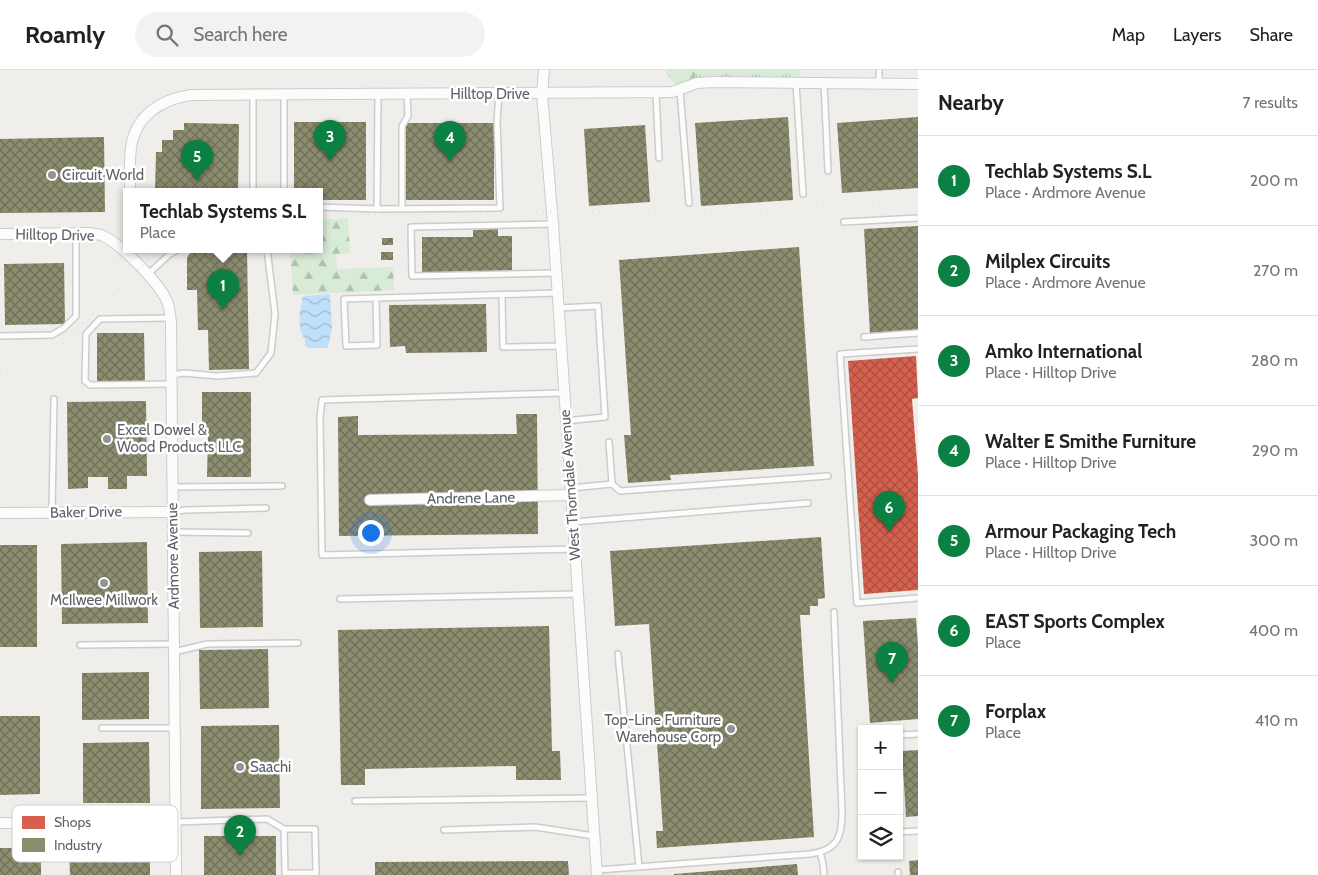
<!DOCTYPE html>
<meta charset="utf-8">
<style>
:root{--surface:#fff;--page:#f2f2f2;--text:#202124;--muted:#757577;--line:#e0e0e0;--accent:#0b8043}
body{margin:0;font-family:Cabin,sans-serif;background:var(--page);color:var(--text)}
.controls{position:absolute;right:15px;bottom:15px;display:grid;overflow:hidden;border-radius:0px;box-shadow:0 1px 4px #0004}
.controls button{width:45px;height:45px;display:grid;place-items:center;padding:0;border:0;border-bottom:1px solid var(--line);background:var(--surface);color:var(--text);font:25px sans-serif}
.you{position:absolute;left:370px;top:462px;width:18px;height:18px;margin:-12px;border:4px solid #fff;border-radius:50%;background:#1a73e8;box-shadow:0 0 0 8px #1a73e833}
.badge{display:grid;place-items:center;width:32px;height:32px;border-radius:50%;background:var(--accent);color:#fff;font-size:16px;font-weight:700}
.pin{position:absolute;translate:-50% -41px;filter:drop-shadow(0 1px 2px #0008)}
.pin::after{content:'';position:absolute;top:26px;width:18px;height:15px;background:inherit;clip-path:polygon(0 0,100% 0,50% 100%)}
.popup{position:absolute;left:123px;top:118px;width:200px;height:65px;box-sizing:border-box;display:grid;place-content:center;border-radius:0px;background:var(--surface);filter:drop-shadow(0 1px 4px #0005);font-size:16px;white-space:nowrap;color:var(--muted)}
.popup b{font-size:19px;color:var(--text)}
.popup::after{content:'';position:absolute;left:50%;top:100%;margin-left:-10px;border:10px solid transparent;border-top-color:var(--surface)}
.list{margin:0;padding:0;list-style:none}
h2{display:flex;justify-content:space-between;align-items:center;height:65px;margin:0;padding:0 20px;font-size:21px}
h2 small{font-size:16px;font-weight:400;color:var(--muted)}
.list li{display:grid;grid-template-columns:32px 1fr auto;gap:15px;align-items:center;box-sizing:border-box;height:90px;padding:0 20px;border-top:1px solid var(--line)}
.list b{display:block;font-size:19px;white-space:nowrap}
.list p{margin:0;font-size:16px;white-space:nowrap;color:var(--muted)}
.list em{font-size:16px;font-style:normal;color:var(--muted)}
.icon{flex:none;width:28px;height:28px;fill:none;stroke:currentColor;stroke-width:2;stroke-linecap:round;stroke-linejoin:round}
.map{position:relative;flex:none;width:918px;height:805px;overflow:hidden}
header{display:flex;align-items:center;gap:30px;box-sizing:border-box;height:70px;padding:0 25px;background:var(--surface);border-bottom:1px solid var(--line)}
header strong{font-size:24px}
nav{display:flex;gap:28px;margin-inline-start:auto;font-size:18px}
.search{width:350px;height:45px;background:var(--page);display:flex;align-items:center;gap:12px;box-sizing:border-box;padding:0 18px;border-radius:28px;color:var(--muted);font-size:19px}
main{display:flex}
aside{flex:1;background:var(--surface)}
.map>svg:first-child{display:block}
.grass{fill:url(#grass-tufts)}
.forest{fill:url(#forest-firs)}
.water{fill:url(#water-waves)}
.shops{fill:url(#shops-cross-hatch)}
.industry{fill:url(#industry-cross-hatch)}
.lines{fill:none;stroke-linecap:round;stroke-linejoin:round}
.service-casing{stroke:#cbcccc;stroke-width:8}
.minor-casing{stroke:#cbcccc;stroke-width:12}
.service{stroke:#fdfcfc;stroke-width:5}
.minor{stroke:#fdfcfc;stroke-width:10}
.rail{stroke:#e4e4e4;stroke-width:2.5;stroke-dasharray:1 6;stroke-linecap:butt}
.poi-dot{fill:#919496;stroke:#fff;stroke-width:2}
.labels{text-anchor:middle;stroke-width:5;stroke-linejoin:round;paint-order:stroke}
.street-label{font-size:15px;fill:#5f6368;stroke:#fff}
.poi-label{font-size:15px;fill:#5f6368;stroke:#fff;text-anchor:start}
.key{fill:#fff;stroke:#cfd0d2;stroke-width:1}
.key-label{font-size:14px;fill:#5f6368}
</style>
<header>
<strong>Roamly</strong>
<div class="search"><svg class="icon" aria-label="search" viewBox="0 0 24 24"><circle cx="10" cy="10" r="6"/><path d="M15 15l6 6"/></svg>Search here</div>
<nav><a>Map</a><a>Layers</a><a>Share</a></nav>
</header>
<main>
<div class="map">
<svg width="918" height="805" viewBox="0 0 918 805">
<defs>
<pattern id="grass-tufts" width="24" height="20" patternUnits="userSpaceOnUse" patternTransform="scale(1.25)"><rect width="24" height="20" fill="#d8ebd6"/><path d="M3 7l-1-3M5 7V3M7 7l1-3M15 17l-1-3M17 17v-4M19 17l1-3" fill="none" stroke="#b2c2b1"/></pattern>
<pattern id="forest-firs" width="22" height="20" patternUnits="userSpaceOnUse" patternTransform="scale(1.25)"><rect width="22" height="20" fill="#d8ebd6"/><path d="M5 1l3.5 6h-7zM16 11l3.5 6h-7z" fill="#b2c2b1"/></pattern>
<pattern id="water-waves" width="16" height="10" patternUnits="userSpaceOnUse" patternTransform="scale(1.25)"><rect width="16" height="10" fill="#bfe0f9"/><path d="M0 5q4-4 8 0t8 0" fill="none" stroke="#9eb9cd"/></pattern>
<pattern id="shops-cross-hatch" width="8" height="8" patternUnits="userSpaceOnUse" patternTransform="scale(1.25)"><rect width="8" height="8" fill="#d6604d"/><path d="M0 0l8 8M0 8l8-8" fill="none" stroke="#a85042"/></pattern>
<pattern id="industry-cross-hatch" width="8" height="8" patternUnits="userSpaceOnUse" patternTransform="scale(1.25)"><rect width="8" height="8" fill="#8c8c6e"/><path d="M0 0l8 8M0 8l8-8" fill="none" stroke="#70705a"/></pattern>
</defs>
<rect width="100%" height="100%" fill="#efeeea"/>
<path class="grass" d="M696,0H800L799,8L695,9Z"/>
<g class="forest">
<path d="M666,0H696L695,9L679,16C673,12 668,8 666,0Z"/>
<path d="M348,148L350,183L336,184L337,199L393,197L394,220L293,225L290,179H319V150Z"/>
</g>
<path class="water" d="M330,224L332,257L328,278H309L305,276V269C296,258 300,240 303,226Z"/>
<path class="shops" d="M916,286L918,328L912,329L918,405V520L864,524L848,291Z"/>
<g class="industry">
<path d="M788,47L793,130L701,136L695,53Z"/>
<path d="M918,47V118L842,123L837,53Z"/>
<path d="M294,52H366V130H319V121H294Z"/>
<path d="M184,53L239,54L238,121H155L156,82H162V70H173V60H184Z"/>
<path d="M406,53H494V130H405Z"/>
<path d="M645,55L650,132L589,136L584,59Z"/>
<path d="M104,67L105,142L0,143V69Z"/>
<path d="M918,156V260L870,263L864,159Z"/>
<path d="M498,159V166H512V202L422,203V167H473V160Z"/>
<rect x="382" y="168" width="11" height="7"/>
<path d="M799,177L814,396L670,405L671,410L628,413L624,365H631L619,190Z"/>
<path d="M247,179L249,299L209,300L208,260H198L197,220H187V188L189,184L196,180Z"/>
<rect x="381" y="182" width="12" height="8"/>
<path d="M64,193L65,254L5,255L4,194Z"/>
<path d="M486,234L487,282L406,283L405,276L390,277L389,235Z"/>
<path d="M97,263H144L145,312L97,313Z"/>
<path d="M202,322H251V407H207L208,365H202Z"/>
<path d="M146,331L147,406H127V419H108V407H88V418L68,419L67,332Z"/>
<path d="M516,344H537L538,464L339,466L338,347L358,346V365L517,364Z"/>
<path d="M821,467L825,528L818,529V536H810V545H800L814,767L657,778L656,761H663L649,554L615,556L610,481Z"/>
<path d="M147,472L148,553L62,554L61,474Z"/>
<rect x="0" y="475" width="37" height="102"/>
<path d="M262,481L263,557L200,558L199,482Z"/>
<path d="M916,548L918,576V649L870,653L863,551Z"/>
<path d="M549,556L552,681H560L561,710H516V696L365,699V715H341L338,560Z"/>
<path d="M268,579L269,638L200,639L199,580Z"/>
<path d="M149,602V649L82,650V603Z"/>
<path d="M0,646H40V724L0,725Z"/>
<path d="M279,655L280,738L201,739V656Z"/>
<path d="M149,672L150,733H83V673Z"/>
<path d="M918,680V746L906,747L902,681Z"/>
<rect x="204" y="766" width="72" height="39"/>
<path d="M150,777V805H70L69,778Z"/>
<rect x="0" y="778" width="41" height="27"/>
<path d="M918,790V805H910L909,791Z"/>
<path d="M568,791L569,805H375V792Z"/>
<path d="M797,794L798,805H674V804Z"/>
</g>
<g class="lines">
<g class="service-casing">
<g id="service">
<path d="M796,13L803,124"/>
<path d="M824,13L828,101"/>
<path d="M879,14V0"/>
<path d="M680,20L689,133"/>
<path d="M656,23L659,88"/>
<path d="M253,25V121"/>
<path d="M284,25V121"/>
<path d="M378,25L377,139L500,138L497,51L499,24"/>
<path d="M319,137L377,139"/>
<path d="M402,139V56L408,46L407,25"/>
<path d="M844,152L918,148"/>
<path d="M553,154L411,157L412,206L556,203"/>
<path d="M148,204L170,184L179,179"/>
<path d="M502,225L503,277L560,276"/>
<path d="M376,228L377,275L346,276L344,229C415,227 486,225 557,223"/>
<path d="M559,238L598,236L605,347L565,351"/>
<path d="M170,248L100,249L86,264L85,311L90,315L172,314"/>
<path d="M0,266L52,265L64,258L76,246V163"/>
<path d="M864,267L918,263"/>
<path d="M918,279L840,284L857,533L918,528"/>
<path d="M172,305L184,303L217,306L256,303L271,283L275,244L267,179"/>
<path d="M563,323L322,330L320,347L322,485L575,479"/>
<path d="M609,372L612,414"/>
<path d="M173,417L282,416"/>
<path d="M571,418L612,414L620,421L828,406"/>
<path d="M52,442L54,329"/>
<path d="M173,442L185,440L266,438"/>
<path d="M573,452L808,433"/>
<path d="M173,462L248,463"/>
<path d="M340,529L578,524"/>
<path d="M80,575L174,574"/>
<path d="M174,582L207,574L298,573"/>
<path d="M618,584L639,797"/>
<path d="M102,658H174"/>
<path d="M899,665L918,664"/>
<path d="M355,731L591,728"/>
<path d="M176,752L267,749L284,759H315L316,803H285L284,759"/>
<path d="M444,760L535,757L594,766"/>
<path d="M899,762L918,761"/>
<path d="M820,782L823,794L824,805"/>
<path d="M597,800L810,784C838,780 842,767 842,742L834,542"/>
<path d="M898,802V805"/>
</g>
</g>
<g class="minor-casing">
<g id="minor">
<path d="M544,0L542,24L553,154L597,805"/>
<path d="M130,121C130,107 129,92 131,78C135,46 161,29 191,25L672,22L697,13L714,12L918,14"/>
<path d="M0,164L90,163C93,164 98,164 101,165C119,172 162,215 168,234C170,239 170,247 171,253L176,805"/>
<path d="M370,430L571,425"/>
<path d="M0,443L173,442"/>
<path d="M0,753L176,752"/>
</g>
</g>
<use href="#service" class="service"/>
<use href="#minor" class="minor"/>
<g class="rail">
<path d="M319,145L769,140L918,129"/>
<path d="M0,304L33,292L63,273L159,179"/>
</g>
</g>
<g class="poi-dot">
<circle cx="52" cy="105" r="5"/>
<circle cx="107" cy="369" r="5"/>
<circle cx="104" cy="513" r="5"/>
<circle cx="731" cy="659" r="5"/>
<circle cx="240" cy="697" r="5"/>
</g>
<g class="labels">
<g class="street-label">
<text x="490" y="29">Hilltop Drive</text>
<text transform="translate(55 165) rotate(1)" y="5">Hilltop Drive</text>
<text transform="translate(570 415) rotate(-94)" y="5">West Thorndale Avenue</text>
<text transform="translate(471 428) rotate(-1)" y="5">Andrene Lane</text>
<text transform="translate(86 442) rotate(-1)" y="5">Baker Drive</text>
<text transform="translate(173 486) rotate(-91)" y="5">Ardmore Avenue</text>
</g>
<g class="poi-label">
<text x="62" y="110">Circuit World</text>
<text x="117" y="365">Excel Dowel &amp;<tspan x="117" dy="17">Wood Products LLC</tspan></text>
<text x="104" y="535" text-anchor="middle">McIlwee Millwork</text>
<text x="721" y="655" text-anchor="end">Top-Line Furniture<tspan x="721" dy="17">Warehouse Corp</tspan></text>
<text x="250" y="702">Saachi</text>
</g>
</g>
<rect x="12" y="735" width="166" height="57" rx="8" class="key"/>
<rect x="22" y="746" width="23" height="13" fill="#d6604d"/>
<rect x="22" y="768" width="23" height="14" fill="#8c8c6e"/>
<g class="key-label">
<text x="54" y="757">Shops</text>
<text x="54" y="780">Industry</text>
</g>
</svg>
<div class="controls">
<button>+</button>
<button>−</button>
<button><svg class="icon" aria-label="layers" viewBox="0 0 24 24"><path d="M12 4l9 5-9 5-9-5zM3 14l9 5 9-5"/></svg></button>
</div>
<div class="you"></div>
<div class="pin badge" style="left:223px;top:240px">1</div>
<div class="popup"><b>Techlab Systems S.L</b>Place</div>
<div class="pin badge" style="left:240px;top:786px">2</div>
<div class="pin badge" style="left:330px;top:91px">3</div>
<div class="pin badge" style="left:450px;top:92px">4</div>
<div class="pin badge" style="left:197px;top:111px">5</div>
<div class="pin badge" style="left:889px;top:462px">6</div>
<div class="pin badge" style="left:892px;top:613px">7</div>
</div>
<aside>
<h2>Nearby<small>7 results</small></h2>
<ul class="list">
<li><span class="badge">1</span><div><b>Techlab Systems S.L</b><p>Place · Ardmore Avenue</p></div><em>200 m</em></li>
<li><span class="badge">2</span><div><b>Milplex Circuits</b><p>Place · Ardmore Avenue</p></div><em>270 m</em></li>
<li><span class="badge">3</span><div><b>Amko International</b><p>Place · Hilltop Drive</p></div><em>280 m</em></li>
<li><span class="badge">4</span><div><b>Walter E Smithe Furniture</b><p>Place · Hilltop Drive</p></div><em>290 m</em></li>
<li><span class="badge">5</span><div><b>Armour Packaging Tech</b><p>Place · Hilltop Drive</p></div><em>300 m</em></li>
<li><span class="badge">6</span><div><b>EAST Sports Complex</b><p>Place</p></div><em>400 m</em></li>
<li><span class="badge">7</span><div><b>Forplax</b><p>Place</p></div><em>410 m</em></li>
</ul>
</aside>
</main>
